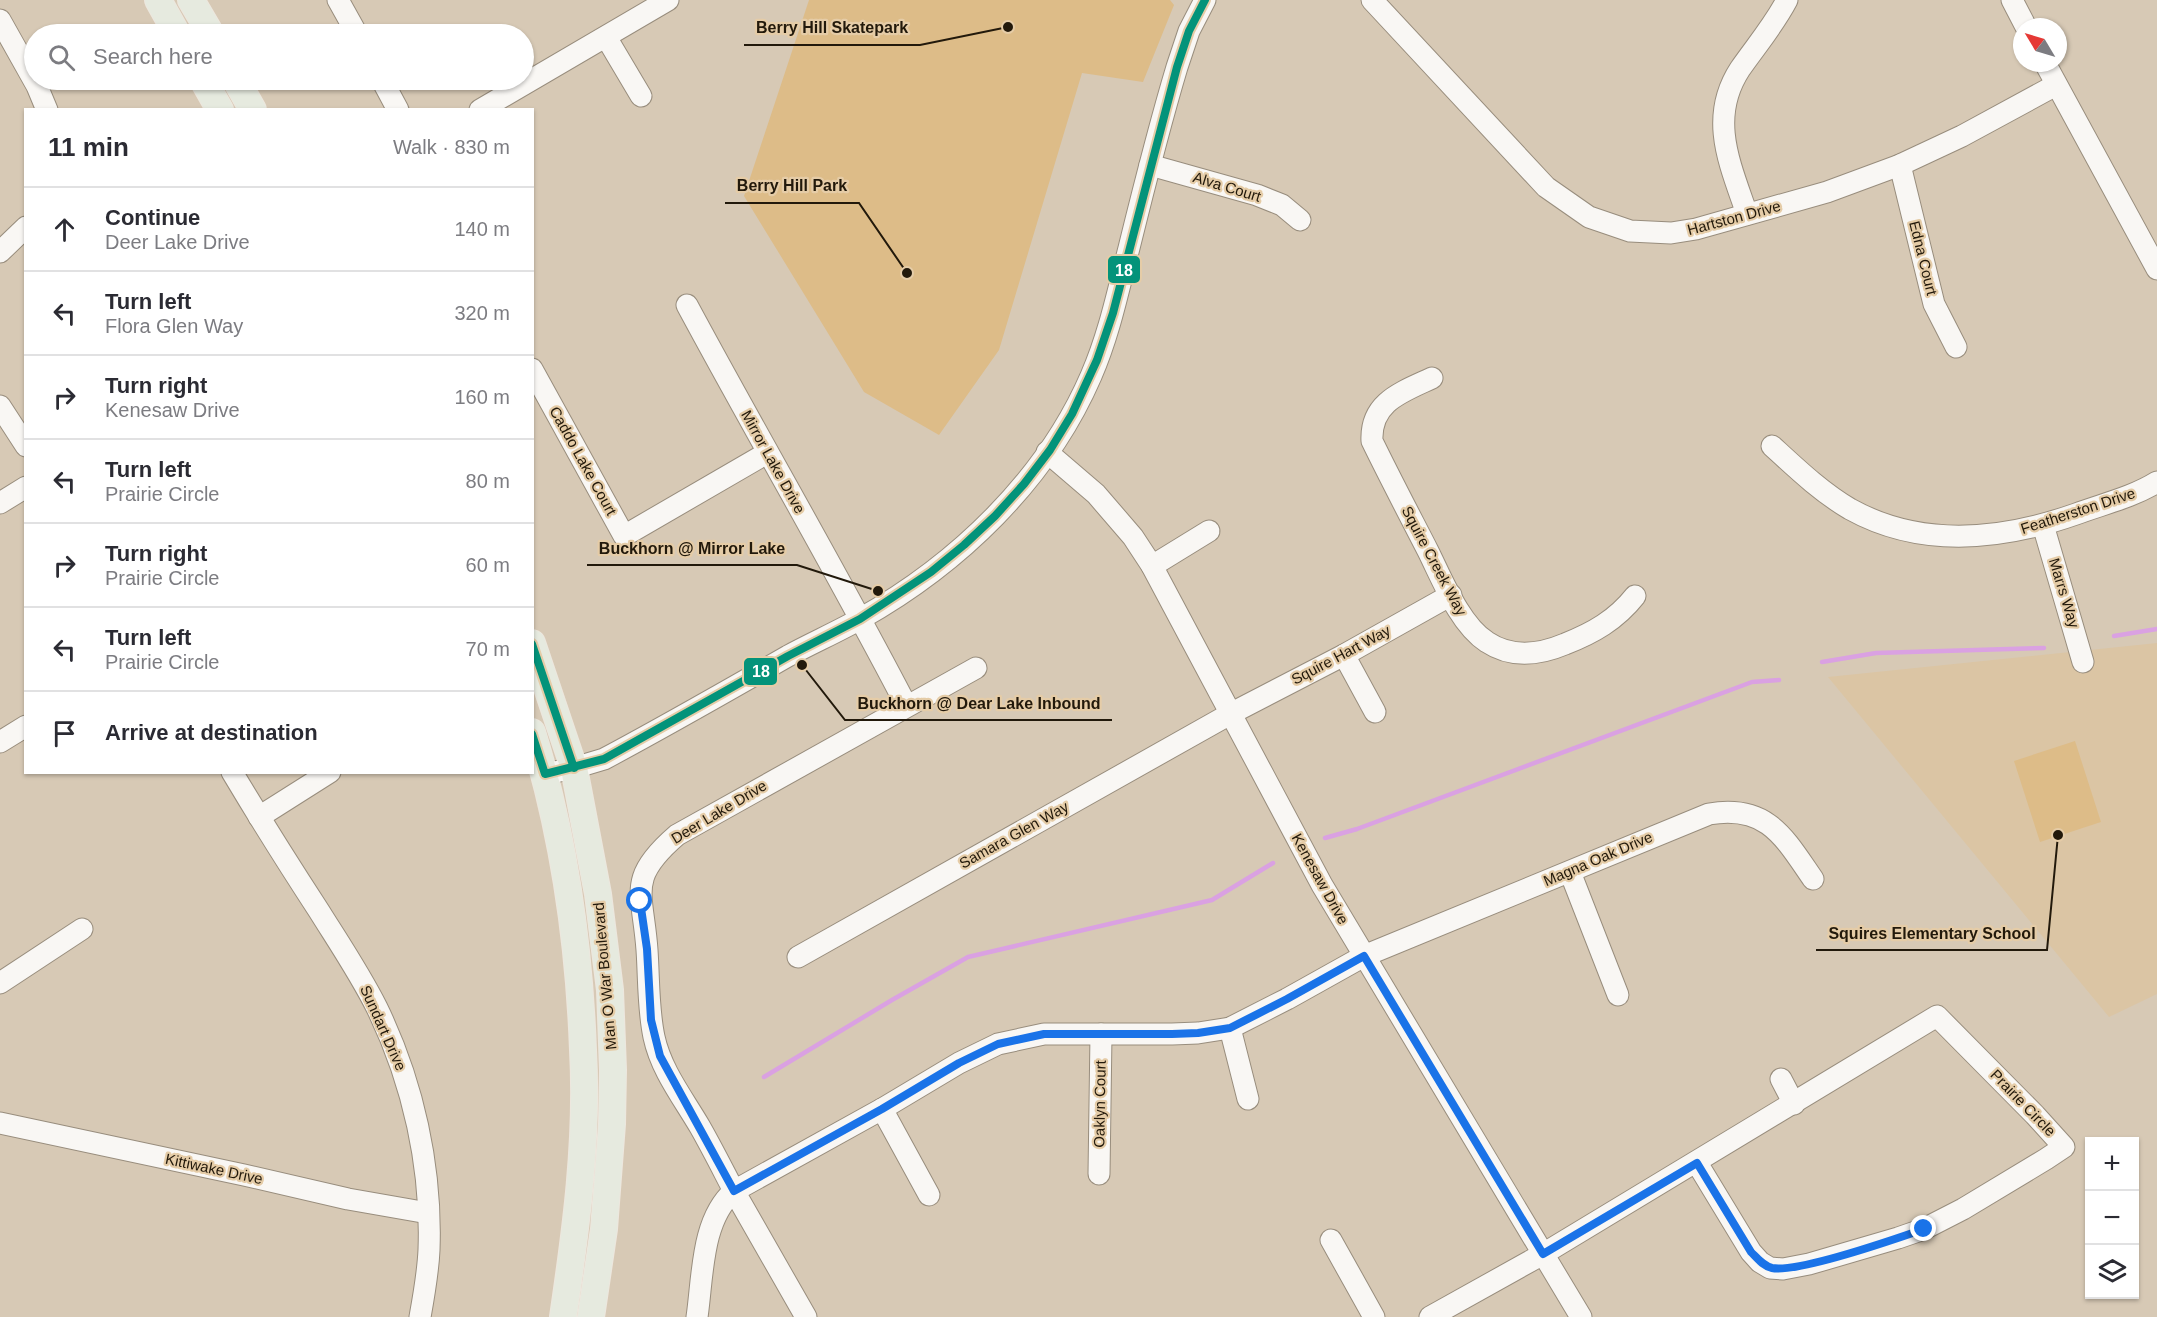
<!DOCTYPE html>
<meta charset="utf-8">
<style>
:root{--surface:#fff;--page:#f2f2f3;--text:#2b2b33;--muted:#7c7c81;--line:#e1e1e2}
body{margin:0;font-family:Helvetica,sans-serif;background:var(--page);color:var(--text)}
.controls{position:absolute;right:18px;bottom:18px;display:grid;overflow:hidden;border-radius:0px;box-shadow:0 2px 4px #0004}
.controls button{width:54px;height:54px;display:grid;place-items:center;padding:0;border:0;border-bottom:2px solid var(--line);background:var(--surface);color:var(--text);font:30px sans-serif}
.compass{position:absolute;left:2013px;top:18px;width:54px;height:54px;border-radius:50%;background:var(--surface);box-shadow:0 2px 4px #0004;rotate:308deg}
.stop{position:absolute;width:18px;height:18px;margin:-14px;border:4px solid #1a73e8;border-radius:50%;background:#fff}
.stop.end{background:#1a73e8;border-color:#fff;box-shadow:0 2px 6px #0008}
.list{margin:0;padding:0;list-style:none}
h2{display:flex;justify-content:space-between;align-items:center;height:78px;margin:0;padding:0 24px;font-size:26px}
h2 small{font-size:20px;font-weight:400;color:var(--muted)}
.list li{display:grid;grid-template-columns:39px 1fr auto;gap:18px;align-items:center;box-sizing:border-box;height:84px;padding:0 24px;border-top:2px solid var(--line)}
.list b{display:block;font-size:22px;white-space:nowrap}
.list p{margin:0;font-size:20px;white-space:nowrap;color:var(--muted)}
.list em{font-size:20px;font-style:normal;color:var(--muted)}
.icon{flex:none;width:33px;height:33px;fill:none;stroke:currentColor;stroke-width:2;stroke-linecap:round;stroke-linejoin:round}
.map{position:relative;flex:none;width:2157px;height:1317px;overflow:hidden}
.search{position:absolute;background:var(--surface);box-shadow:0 2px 4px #0004;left:24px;top:24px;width:510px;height:66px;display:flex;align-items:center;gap:15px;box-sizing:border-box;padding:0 21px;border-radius:33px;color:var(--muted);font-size:22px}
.panel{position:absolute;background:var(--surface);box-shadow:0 2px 4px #0004;left:24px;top:108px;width:510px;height:666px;border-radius:0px}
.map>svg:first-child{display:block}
.built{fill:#dbc5a4}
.green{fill:#ddbc88}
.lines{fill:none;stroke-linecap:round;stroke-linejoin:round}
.stream{stroke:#daa1e2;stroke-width:4.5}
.minor-casing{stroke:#988d7d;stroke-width:23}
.major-casing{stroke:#ede7de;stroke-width:28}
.minor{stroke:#f9f7f4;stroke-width:21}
.major{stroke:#e6eadf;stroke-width:26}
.bus-1-casing{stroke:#e5cca7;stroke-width:12}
.bus-1{stroke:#03937a;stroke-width:8}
.route{stroke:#1a73e8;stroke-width:8}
.labels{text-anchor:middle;stroke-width:4.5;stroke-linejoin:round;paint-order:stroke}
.street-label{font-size:15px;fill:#22190b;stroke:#e5cca7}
.leader{fill:none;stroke:#22190b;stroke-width:2}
.callout-dot{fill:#22190b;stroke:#e5cca7;stroke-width:2}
.callout-label{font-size:16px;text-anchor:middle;font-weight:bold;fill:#22190b;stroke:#e5cca7;stroke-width:4.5;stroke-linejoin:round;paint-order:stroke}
.line-badge{stroke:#e5cca7;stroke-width:2}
.badge-label{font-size:16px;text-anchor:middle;font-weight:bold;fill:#fff}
</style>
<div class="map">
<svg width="2157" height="1317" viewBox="0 0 2157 1317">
<rect width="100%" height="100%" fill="#d7c9b5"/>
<path class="built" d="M2157,643V994L2109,1017L1828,677Z"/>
<g class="green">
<path d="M809,0H1170L1174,5L1143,82L1082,73L999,350L939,435L864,392L744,196Z"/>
<path d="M2075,741L2101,822L2040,842L2014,761Z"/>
</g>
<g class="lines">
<g class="stream">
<path d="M2114,636L2157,629"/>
<path d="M1822,662L1876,653L2044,648"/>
<path d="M1325,838L1357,829L1752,682L1779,680"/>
<path d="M764,1077L892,1000L968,957L1212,900L1273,863"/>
</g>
<g class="minor-casing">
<g id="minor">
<path d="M338,0L357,34"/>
<path d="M1372,0L1546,187L1589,217L1630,231L1671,233L1696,229L1827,192L1900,165L1962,136L2056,85"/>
<path d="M2012,0L2026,27"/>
<path d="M0,20L37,86L47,110"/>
<path d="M606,37L641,96"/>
<path d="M2045,63L2157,269"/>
<path d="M382,80L398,110"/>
<path d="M480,110L668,0"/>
<path d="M1150,165L1257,195L1282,205L1300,220"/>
<path d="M1900,165L1934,304L1956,347"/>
<path d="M1747,214C1730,164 1708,118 1740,69C1756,46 1774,25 1787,0"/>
<path d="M0,252L26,227"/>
<path d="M687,305C759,439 836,570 906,705"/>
<path d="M532,369L624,536L767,453"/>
<path d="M1432,378C1402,392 1370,402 1372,441C1390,478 1409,514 1428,551C1442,579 1460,625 1487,642C1511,658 1539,655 1565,644C1593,633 1616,620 1635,596"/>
<path d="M0,406L26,446"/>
<path d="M1772,446C1796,468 1821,492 1850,509C1922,549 2002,540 2076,514C2103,504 2133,497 2157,482"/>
<path d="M1047,452L1096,494L1133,537L1152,566L1322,885L1581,1317"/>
<path d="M0,503L26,487"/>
<path d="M2043,525L2083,662"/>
<path d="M1152,566L1209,531"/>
<path d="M1344,655L1375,712"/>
<path d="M976,668L677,835C626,879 643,892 647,950C649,979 648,1009 654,1037C661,1070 683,1098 700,1127C712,1148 723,1170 734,1191L882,1109L959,1063L998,1044L1044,1034H1172L1198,1033L1230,1028L1287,999L1364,956L1709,814C1767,804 1784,837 1813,879"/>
<path d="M0,742L26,726"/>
<path d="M232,772C260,819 289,865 319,911C339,943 360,974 377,1008C413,1082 432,1167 429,1250C428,1272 424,1295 420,1317"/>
<path d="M545,774L574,768L604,759C666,726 727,691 788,656C812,643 837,632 860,619C958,564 1046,480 1091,376C1109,335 1118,291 1129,248C1144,187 1159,127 1177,67L1189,31L1205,0"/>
<path d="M259,817L330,772"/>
<path d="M1570,872L1618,995"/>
<path d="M798,957L1230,714L1344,655L1451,595"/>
<path d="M0,983L82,929"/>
<path d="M1230,1028L1248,1099"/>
<path d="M1781,1079L1794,1104"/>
<path d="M882,1109L929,1195"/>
<path d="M0,1123L244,1175L348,1199L428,1213"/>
<path d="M1099,1174L1101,1034"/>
<path d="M1331,1240L1374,1317"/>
<path d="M697,1317C703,1276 701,1220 734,1191L806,1317"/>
<path d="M1430,1317L1543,1254L1937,1016L2035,1115L2064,1147L2046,1159L1963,1209L1924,1229L1898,1238L1809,1264L1783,1269L1770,1268L1760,1262L1751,1252L1697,1163"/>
</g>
</g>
<g class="major-casing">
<g id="major">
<path d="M158,0L177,34"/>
<path d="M191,0L211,34"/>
<path d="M203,80L220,110"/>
<path d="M236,80L253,110"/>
<path d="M532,643L574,768L598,894L610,990L613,1070L612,1124L604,1229L591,1317"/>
<path d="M532,732C564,836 579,942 583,1050C588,1139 576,1229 563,1317"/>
</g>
</g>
<use href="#minor" class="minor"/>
<use href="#major" class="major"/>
<g class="bus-1-casing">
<g id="bus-1">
<path d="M532,644L574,768"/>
<path d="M532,734L545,774L604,759L788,656L860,619L931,572L964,545L995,516L1024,484L1050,450L1072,414L1097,360L1113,313L1177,67L1189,31L1205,0"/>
</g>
</g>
<use href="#bus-1" class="bus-1"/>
</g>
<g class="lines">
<path class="route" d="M640,901L647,949L651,1020L660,1056L734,1191L882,1109L959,1063L998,1044L1044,1034H1172L1198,1033L1230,1028L1287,999L1364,956L1543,1254L1697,1163L1751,1252C1757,1258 1763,1266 1772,1268C1799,1273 1895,1239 1924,1229"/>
</g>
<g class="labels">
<g class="street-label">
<text transform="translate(1227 187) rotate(17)" y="5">Alva Court</text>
<text transform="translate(1734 218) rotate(-15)" y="5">Hartston Drive</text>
<text transform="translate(1923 258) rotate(76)" y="5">Edna Court</text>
<text transform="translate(583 461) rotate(61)" y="5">Caddo Lake Court</text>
<text transform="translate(773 462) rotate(61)" y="5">Mirror Lake Drive</text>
<text transform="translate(2078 511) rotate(-18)" y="5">Featherston Drive</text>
<text transform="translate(1434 561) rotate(62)" y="5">Squire Creek Way</text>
<text transform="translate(2064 593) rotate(73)" y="5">Marrs Way</text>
<text transform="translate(1341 655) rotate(-28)" y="5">Squire Hart Way</text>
<text transform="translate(719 812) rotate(-31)" y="5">Deer Lake Drive</text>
<text transform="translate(1014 835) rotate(-29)" y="5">Samara Glen Way</text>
<text transform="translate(1598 859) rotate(-23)" y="5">Magna Oak Drive</text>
<text transform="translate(1320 879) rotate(61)" y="5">Kenesaw Drive</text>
<text transform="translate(605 976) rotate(-95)" y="5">Man O War Boulevard</text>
<text transform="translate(383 1028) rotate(66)" y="5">Sundart Drive</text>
<text transform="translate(2023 1103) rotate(46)" y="5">Prairie Circle</text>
<text transform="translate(1100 1104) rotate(-89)" y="5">Oaklyn Court</text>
<text transform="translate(214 1169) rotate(12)" y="5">Kittiwake Drive</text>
</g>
</g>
<path class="leader" d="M1008 27L920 45H744M907 273L859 203H725M878 591L797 565H587M802 665L845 720H1112M2058 835L2047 950H1816"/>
<g class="callout-dot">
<circle cx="1008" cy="27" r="6"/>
<circle cx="907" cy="273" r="6"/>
<circle cx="878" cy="591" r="6"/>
<circle cx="802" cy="665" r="6"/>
<circle cx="2058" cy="835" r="6"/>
</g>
<g class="callout-label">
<text x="832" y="33">Berry Hill Skatepark</text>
<text x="792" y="191">Berry Hill Park</text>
<text x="692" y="554">Buckhorn @ Mirror Lake</text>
<text x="979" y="709">Buckhorn @ Dear Lake Inbound</text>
<text x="1932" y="939">Squires Elementary School</text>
</g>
<g class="line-badge">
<rect x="1107" y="255" width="34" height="29" rx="6" fill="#03937a"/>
<rect x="743" y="657" width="35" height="29" rx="6" fill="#03937a"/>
</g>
<g class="badge-label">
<text x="1124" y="276">18</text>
<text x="761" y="677">18</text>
</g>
</svg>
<div class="controls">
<button>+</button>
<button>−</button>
<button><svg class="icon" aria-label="layers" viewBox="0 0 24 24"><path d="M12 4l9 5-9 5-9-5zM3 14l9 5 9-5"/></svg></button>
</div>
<svg class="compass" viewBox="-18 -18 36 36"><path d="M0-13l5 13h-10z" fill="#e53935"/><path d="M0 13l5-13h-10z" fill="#7c7c81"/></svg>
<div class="stop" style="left:640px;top:901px"></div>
<div class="stop end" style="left:1924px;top:1229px"></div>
<div class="search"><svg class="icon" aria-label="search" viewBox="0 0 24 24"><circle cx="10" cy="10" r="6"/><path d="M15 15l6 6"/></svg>Search here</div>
<section class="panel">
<h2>11 min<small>Walk · 830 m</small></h2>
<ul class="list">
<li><svg class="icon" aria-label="ahead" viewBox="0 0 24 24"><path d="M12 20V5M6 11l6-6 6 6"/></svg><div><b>Continue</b><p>Deer Lake Drive</p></div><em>140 m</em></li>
<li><svg class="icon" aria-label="left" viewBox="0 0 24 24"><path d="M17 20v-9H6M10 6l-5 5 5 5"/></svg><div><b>Turn left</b><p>Flora Glen Way</p></div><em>320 m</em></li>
<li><svg class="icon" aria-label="right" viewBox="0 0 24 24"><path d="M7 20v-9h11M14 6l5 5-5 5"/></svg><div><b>Turn right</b><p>Kenesaw Drive</p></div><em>160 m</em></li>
<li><svg class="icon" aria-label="left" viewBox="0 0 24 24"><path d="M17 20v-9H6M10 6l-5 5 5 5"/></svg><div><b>Turn left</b><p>Prairie Circle</p></div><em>80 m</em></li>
<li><svg class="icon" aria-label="right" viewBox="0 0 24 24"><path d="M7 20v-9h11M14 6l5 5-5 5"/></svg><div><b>Turn right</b><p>Prairie Circle</p></div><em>60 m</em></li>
<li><svg class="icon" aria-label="left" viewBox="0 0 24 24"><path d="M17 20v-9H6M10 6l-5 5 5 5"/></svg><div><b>Turn left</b><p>Prairie Circle</p></div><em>70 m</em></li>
<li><svg class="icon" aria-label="arrive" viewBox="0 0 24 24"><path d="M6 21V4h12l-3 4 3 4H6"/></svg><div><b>Arrive at destination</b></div></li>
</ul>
</section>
</div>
